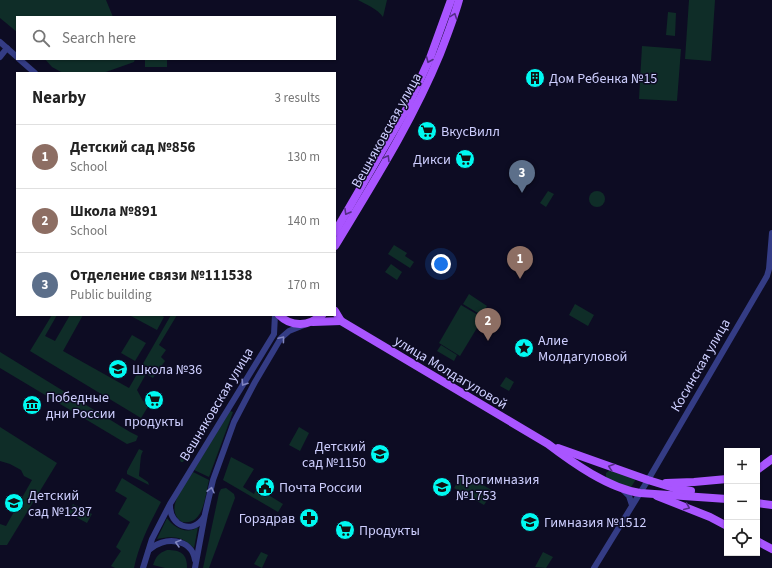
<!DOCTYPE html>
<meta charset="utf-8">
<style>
:root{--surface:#fff;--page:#f6f6f6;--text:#222;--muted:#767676;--line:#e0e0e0;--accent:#13837f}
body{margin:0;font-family:"Source Sans 3",sans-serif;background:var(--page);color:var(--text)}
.controls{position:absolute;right:12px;bottom:12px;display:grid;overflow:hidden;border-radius:0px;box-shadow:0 1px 3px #0004}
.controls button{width:36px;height:36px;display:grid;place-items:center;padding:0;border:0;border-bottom:1px solid var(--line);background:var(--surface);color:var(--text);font:20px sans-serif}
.you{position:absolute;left:441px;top:264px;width:14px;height:14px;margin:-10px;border:3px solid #fff;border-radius:50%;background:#1a73e8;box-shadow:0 0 0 6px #1a73e833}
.badge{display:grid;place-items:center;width:26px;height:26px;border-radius:50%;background:var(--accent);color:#fff;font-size:13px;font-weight:700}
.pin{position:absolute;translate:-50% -33px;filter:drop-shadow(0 1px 2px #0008)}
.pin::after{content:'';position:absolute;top:21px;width:14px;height:12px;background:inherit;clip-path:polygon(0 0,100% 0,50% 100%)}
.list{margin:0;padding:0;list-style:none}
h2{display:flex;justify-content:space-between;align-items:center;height:52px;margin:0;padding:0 16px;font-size:17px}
h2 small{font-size:13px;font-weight:400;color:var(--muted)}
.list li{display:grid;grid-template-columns:26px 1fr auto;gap:12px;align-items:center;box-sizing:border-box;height:64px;padding:0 16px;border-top:1px solid var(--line)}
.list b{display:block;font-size:15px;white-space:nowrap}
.list p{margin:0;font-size:13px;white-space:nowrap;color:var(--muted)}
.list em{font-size:13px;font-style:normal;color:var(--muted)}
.icon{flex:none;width:22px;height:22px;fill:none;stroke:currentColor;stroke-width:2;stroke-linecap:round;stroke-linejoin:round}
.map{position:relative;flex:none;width:772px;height:568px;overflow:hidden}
.search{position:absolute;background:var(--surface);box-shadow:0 1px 3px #0004;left:16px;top:16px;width:320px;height:44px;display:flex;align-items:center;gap:10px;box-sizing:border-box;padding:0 14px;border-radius:0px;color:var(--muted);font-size:15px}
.panel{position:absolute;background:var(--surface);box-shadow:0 1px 3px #0004;left:16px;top:72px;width:320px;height:244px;border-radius:0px}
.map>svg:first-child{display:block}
.green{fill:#0f2d28}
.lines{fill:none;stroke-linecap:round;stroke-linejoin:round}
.minor{stroke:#343c85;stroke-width:6}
.major{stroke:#a955ff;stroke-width:8}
.oneway{stroke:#532d86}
.oneway2{stroke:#8186c2}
.labels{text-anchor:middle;stroke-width:3;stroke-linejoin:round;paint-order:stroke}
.poi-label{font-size:14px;fill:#cecfff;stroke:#0d0c23;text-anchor:start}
.street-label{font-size:14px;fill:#cecfff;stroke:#0d0c23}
</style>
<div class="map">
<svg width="772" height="568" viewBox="0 0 772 568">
<rect width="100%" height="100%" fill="#0d0c23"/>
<g class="green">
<path d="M0,0H106L113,17H17V32L0,18Z"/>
<path d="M358,0H387L383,17C378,9 365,4 358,0Z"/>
<path d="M689,0H715L711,61L685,59Z"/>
<path d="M668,12L676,13L675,36L666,35Z"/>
<path d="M642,46L681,49L677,101L639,99Z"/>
<path d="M45,59H135L134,62L103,73H63L52,67Z"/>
<rect x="145" y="59" width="22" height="8"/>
<path d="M548,191L554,194L546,207L540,203Z"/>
<circle cx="597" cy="199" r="8"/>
<path d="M394,245L407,253L405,256L414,262L410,268L388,254Z"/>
<path d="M391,264L402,272L397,280L385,272Z"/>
<path d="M469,294L487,306L481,315L463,304Z"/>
<path d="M575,304L594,315L588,326L569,315Z"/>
<path d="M461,305L483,318L460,356L439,343Z"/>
<path d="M52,315H57L45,336L55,341L70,315H83L63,351L129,388L171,315H177L159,345L166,350L161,357L165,361L153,378L146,374L137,390L143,401L149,405L141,418L30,351Z"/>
<path d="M129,315H161L164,317L157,330Z"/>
<path d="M132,335L146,343L135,361L121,353Z"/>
<path d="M441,345L457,355L454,361L437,351Z"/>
<path d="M0,352L130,432L138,436L136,441L127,444L0,368Z"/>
<path d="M506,377L514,382L509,391L500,386Z"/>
<path d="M230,411L233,412L209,477L194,470Z"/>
<path d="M0,427L57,463L7,545H0V524L6,526L32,480L24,476L21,470L10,464L0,461Z"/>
<path d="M201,427H204L183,462H181L180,460Z"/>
<path d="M299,427L309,433L300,451L289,445Z"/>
<path d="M139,449L143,451C140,456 141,459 140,465C140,469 139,472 139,476L148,482L149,485L127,474V471Z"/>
<path d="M231,457L254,469L243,487L254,494L257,488L283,504L278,512L223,480Z"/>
<path d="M610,470L636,479L630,489L606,478V473Z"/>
<path d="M193,472L209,480C205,496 204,526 182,522C163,509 185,486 193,472Z"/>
<path d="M463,473L493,491L484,505L454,488Z"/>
<path d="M122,478L161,502C150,523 139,544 134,568H115L111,566L121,551L116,547L130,522L118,514L127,498L115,491Z"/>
<path d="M226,488L234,494L235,498L209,568H203L219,493L221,489Z"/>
<path d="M73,504L92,514L87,523L68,513Z"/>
<path d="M167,518C174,528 187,535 198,527L194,548C181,536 174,536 157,539Z"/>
<path d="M167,550C181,550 187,554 187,568H165L153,565C156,556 159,553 167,550Z"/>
<path d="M261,552L268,555L262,568L254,564Z"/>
<path d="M543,552L553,557L546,568L535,567Z"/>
</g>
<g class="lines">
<g class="minor">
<path d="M0,42L17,57"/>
<path d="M0,57L7,48"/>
<path d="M19,59L35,73"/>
<path d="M622,489L629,496L632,505"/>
<path d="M170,506C170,526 193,535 204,517"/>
<path d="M149,550C163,536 192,538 195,560"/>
<path d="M143,568L152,539L170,504L274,334L275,315"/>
<path d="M195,568L205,514L213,480L234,422L255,382L281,338L289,331L304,325"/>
<path d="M594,568L648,480L767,276L769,269L772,233"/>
</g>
<g class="major">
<path d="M335,232L407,108L430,58L451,0"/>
<path d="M335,246C373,183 412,122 440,54C447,36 454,18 459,0"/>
<path d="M335,311L341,321L548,444C573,463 608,488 640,493L727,499"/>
<path d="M279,315C292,328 309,326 322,315"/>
<path d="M313,322L341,321"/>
<path d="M558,448L648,480L674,488L691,491"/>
<path d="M757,470L772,459"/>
<path d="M666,483L694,482L727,479"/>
<path d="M657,496L710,517L727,526"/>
<path d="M757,503L772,505"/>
<path d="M757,541L772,549"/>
</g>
</g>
<defs><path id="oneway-chevron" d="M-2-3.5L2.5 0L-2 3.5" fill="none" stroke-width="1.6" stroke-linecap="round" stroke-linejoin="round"/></defs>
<g class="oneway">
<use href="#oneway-chevron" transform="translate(454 16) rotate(-70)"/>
<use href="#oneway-chevron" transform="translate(429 60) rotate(113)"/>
<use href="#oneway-chevron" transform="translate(387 158) rotate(-59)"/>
<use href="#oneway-chevron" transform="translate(347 212) rotate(120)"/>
<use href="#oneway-chevron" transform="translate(611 467) rotate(-161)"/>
<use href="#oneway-chevron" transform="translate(687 507) rotate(23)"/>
</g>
<g class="oneway2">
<use href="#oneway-chevron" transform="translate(282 339) rotate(-50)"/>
<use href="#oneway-chevron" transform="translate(244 383) rotate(123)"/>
<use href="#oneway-chevron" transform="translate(211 490) rotate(-77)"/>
<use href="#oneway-chevron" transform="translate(178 543) rotate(-165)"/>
</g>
<defs>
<g id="building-disc" transform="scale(1)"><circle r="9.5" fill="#00f9f1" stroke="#0d0c23"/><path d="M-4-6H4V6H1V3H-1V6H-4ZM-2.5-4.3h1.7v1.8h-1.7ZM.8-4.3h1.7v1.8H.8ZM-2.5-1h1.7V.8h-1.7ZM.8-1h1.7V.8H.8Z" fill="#111"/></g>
<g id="supermarket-disc" transform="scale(1)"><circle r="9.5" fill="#00f9f1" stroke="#0d0c23"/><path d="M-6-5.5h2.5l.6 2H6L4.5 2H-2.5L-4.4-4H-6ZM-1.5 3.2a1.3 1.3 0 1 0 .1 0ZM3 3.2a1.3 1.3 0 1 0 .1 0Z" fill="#111"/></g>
<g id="sight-disc" transform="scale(1)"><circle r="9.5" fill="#00f9f1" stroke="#0d0c23"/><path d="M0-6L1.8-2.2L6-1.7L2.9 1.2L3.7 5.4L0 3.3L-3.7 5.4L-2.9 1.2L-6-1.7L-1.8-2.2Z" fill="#111"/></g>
<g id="school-disc" transform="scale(1)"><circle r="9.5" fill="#00f9f1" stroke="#0d0c23"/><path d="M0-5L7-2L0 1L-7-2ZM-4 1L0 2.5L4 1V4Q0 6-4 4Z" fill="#111"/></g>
<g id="museum-disc" transform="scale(1)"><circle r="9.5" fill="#00f9f1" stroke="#0d0c23"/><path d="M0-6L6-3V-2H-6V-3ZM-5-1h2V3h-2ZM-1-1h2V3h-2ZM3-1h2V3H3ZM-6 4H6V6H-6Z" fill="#111"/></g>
<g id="civic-disc" transform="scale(1)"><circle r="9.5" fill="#00f9f1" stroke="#0d0c23"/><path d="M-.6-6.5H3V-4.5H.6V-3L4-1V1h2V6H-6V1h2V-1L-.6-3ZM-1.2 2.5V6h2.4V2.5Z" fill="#111"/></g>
<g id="pharmacy-disc" transform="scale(1)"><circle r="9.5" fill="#00f9f1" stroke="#0d0c23"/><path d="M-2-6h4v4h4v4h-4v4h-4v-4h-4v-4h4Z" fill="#111"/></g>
</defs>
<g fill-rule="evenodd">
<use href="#building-disc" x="535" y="78"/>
<use href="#supermarket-disc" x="427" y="131"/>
<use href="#supermarket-disc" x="465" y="159"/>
<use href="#sight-disc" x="524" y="348"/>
<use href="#school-disc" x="118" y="369"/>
<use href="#supermarket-disc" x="154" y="400"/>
<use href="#museum-disc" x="32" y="405"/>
<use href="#school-disc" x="380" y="454"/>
<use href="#civic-disc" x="265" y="487"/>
<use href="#school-disc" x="442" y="487"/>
<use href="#school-disc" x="14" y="503"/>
<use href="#pharmacy-disc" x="309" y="518"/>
<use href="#school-disc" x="530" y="522"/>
<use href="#supermarket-disc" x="345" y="530"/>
</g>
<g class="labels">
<g class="poi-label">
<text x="549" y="83">Дом Ребенка №15</text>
<text x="441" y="136">ВкусВилл</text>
<text x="451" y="164" text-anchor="end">Дикси</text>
<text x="538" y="345">Алие<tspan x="538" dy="16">Молдагуловой</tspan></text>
<text x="132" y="374">Школа №36</text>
<text x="46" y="402">Победные<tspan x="46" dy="16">дни России</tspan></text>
<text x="154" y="426" text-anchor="middle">продукты</text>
<text x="366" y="451" text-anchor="end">Детский<tspan x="366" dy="16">сад №1150</tspan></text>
<text x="456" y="484">Прогимназия<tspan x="456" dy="16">№1753</tspan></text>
<text x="279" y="492">Почта России</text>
<text x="28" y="500">Детский<tspan x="28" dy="16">сад №1287</tspan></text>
<text x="295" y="523" text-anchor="end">Горздрав</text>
<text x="544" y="527">Гимназия №1512</text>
<text x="359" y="535">Продукты</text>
</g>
<g class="street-label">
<text transform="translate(386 130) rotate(-61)" y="5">Вешняковская улица</text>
<text transform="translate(700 365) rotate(-60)" y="5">Косинская улица</text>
<text transform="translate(451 372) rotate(31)" y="5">улица Молдагуловой</text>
<text transform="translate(216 404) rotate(-59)" y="5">Вешняковская улица</text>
</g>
</g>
</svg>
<div class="controls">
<button>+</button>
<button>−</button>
<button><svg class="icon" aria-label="locate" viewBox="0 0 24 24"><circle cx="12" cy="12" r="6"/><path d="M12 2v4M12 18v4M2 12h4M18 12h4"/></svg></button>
</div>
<div class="you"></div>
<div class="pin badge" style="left:520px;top:279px;background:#8d6e63">1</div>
<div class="pin badge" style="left:488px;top:341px;background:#8d6e63">2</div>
<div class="pin badge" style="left:522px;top:193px;background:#5c6f8a">3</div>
<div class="search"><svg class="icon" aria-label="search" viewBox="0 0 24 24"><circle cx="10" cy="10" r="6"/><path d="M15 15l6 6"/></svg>Search here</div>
<section class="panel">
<h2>Nearby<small>3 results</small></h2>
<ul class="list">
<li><span class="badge" style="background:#8d6e63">1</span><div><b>Детский сад №856</b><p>School</p></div><em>130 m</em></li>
<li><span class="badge" style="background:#8d6e63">2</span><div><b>Школа №891</b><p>School</p></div><em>140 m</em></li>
<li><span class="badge" style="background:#5c6f8a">3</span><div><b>Отделение связи №111538</b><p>Public building</p></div><em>170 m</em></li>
</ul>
</section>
</div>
